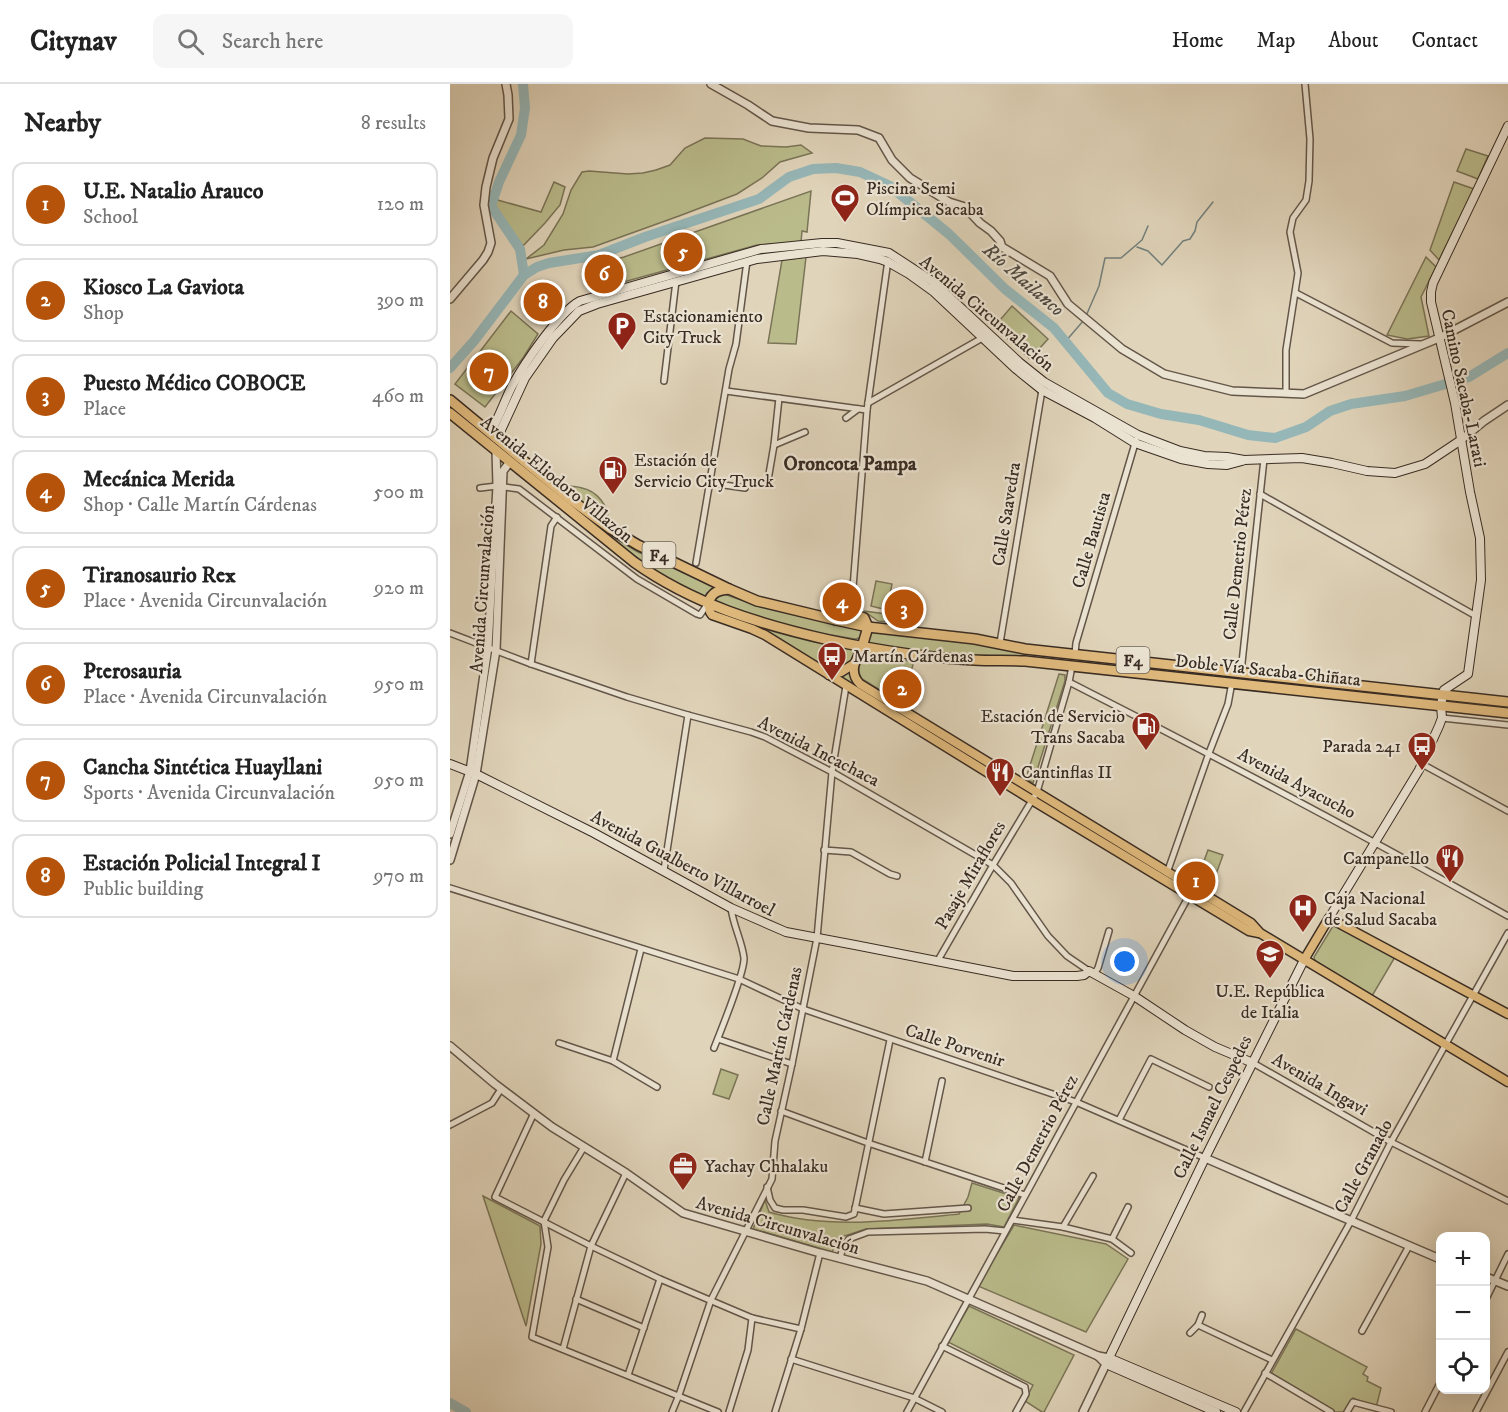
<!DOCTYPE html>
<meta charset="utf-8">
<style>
:root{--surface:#fff;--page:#f6f6f6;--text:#222;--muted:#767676;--line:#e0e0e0;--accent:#b45309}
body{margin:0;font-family:"IM FELL DW Pica",serif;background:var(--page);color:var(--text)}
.controls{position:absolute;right:18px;bottom:18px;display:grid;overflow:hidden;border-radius:12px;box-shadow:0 6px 24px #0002}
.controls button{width:54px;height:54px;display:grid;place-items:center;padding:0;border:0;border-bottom:2px solid var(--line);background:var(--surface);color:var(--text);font:30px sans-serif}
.you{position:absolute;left:675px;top:878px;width:21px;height:21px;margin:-15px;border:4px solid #fff;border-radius:50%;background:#1a73e8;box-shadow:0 0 0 9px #1a73e833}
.badge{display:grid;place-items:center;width:39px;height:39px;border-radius:50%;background:var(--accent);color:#fff;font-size:20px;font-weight:700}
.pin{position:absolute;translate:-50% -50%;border:3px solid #fff;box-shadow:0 2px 6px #0006}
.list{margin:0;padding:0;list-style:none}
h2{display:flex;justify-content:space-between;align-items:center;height:78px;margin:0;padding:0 24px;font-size:26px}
h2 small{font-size:20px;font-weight:400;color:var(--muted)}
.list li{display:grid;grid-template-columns:39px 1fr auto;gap:18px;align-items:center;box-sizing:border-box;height:84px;margin:0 12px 12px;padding:0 12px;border:2px solid var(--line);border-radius:12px}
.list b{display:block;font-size:22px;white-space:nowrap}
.list p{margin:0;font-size:20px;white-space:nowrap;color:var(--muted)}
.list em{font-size:20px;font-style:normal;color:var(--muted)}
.icon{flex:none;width:33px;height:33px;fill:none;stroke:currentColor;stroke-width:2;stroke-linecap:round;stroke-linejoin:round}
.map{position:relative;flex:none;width:1058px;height:1328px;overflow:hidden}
header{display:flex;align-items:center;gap:36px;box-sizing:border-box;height:84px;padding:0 30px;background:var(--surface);border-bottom:2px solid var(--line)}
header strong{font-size:28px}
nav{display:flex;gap:33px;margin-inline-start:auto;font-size:21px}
.search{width:420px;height:54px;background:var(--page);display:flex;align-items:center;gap:15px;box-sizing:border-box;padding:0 21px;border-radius:12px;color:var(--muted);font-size:22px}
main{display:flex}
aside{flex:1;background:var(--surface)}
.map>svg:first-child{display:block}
.green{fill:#babb8b;stroke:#7a7457;stroke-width:1.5}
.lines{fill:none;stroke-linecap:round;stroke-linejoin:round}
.stream{stroke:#717f7c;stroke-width:1.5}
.river{stroke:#96b7b8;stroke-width:10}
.minor-casing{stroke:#635649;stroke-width:8}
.tertiary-casing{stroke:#635649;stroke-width:10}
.secondary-casing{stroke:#392c23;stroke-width:10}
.primary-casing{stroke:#392c23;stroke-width:11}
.trunk-casing{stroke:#392c23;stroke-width:12}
.minor{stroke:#ebe3d2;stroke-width:5}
.tertiary{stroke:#ebe3d2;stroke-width:7}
.secondary{stroke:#ebe3d2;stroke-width:8}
.primary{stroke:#e0ba7d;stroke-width:8}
.trunk{stroke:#e0ba7d;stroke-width:9}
.labels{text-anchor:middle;stroke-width:4.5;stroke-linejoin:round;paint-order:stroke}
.shield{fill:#ebe3d2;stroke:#6e6358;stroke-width:1.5}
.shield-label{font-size:16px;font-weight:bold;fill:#392c23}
.poi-label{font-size:18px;fill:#392c23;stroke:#ebe3d2;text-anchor:start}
.street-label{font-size:18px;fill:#392c23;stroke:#ebe3d2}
.water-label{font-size:20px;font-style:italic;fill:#4c4841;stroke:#ebe3d2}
.neighbourhood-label{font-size:20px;font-weight:bold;fill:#392c23;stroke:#ebe3d2}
</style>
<header>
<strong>Citynav</strong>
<div class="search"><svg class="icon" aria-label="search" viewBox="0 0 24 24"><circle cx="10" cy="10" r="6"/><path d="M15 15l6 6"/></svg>Search here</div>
<nav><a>Home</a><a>Map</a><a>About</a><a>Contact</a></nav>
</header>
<main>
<aside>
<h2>Nearby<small>8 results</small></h2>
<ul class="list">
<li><span class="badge">1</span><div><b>U.E. Natalio Arauco</b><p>School</p></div><em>120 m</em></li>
<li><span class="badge">2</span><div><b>Kiosco La Gaviota</b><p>Shop</p></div><em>390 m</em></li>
<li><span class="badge">3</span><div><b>Puesto Médico COBOCE</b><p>Place</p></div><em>460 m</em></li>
<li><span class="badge">4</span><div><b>Mecánica Merida</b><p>Shop · Calle Martín Cárdenas</p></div><em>500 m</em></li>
<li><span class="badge">5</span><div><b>Tiranosaurio Rex</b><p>Place · Avenida Circunvalación</p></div><em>920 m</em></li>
<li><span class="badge">6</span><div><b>Pterosauria</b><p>Place · Avenida Circunvalación</p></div><em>950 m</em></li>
<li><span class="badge">7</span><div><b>Cancha Sintética Huayllani</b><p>Sports · Avenida Circunvalación</p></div><em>950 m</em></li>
<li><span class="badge">8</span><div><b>Estación Policial Integral I</b><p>Public building</p></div><em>970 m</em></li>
</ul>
</aside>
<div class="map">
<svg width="1058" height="1328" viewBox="0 0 1058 1328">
<rect width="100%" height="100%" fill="#e0d4ba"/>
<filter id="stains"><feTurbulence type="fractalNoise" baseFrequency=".00333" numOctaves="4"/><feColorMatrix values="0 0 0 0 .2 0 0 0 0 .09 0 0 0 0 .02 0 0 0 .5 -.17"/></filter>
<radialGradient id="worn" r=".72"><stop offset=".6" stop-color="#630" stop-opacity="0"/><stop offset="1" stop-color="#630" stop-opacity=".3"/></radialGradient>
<g class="green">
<path d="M255,54L293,55L311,62L336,63L351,61L362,69L330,78L312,94L287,110L229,132L143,163L114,166L76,175L94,161L113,130L121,106L132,88L139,87L178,90L193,89L206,86L220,81L235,64Z"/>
<path d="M1016,65L1038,72L1028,95L1007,87Z"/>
<path d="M104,98L115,103L110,121L95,139L70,165L41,122L44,115L91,128Z"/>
<path d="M1004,98L1024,105L989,176L980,166Z"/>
<path d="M361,107L357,148L352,147L351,158L307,161L152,204C145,200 143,191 140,182L174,173Z"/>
<path d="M356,173L346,260L318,259L332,176Z"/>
<path d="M976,173L986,183L971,213L979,252L957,255L937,251Z"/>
<path d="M562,222L598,255L580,275L544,243Z"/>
<path d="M61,227L88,250L73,274L35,323L5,300Z"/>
<path d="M112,402C119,402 126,402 132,404C147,407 159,422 158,437Z"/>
<path d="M137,434L170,457L188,468L266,503L256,514L230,502L196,482L136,435Z"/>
<path d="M426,497L442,500L437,526L421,522Z"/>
<path d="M274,510L308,522L366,536L415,546L410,554L405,555L345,545L325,539L262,517L265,512Z"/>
<path d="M262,524L315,544L340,551L406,566C400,582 395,585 379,587L306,542L283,535L268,532Z"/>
<path d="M414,527L458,533L457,540L428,537Z"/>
<path d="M421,547L520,558L576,570V572L523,573L426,563L417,561Z"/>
<path d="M417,573L460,577L463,581L451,619L412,595C407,587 408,577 417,573Z"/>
<path d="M399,587L401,588L402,593L576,706L577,708H575L388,593Z"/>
<path d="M609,590L615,591V597L583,699L576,694Z"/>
<path d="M758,766L773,771L765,793L750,788Z"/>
<path d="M885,841L945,873L922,912L865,877L864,873L883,842Z"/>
<path d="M271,985L288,991L279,1015L263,1010Z"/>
<path d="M522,1099L569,1114L554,1143L537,1140L416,1145L388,1154L382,1168L303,1145L315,1116L319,1128C380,1146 447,1136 509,1130L518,1113Z"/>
<path d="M33,1112L90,1142L91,1160L76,1242Z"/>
<path d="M564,1141L656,1160L678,1175L636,1248L528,1202Z"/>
<path d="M519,1222L624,1271L594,1328H592L575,1317L583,1301L498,1258Z"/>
<path d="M846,1245L917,1283L913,1290L918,1293L917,1297L931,1304L926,1324L903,1314L894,1328H885L822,1291L821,1290Z"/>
</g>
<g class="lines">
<g class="stream">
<path d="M687,163L698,167L712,181L733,157L740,155L745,147L747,138L763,118"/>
<path d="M636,232L649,202L655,174H671L692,156L698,142"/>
<path d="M615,258L634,236"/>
</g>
<g class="river">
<path d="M73,0L75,24L71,51L49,98L41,122L70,165L74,191"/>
<path d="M0,284L24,257L74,191L87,183L99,179L149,171L195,153L309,115L339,93L363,85L386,84L410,88L440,102L499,150L555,205L604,244L658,309L677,320L711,330L749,336L798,351L825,354L856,343L880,327L901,320L955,312L1019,293L1058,269"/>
<path d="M0,1319L16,1328"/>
</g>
<g class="minor-casing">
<g id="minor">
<path d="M846,209L942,259L970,260"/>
<path d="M214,297L226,197"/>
<path d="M276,307L417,326"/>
<path d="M836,309V266L848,189L840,148L843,134L856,116L859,97L860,55L855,0"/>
<path d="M418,319L534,253"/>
<path d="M396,334L408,325"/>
<path d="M324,361L355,348"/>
<path d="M318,396L324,361L329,314"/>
<path d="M260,399L295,404"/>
<path d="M30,404L47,402L69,405L187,495L247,530L250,531L257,521"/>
<path d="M810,410L1026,532"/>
<path d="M246,479L279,285L286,260L297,177"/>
<path d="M401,529L417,326L438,176"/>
<path d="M0,549L81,580L177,613L238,631L301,648L315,653L382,688L543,781L561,799L598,852L617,872L639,887"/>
<path d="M550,559L592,306"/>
<path d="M625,570L626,559L686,356"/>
<path d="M81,580L101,442L107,433"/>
<path d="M791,588L814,375"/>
<path d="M619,598C767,673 913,751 1058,832"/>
<path d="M992,634L1058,641"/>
<path d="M972,680L1058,727"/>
<path d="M374,766L401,768L440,790L447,792"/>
<path d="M214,786L238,631"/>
<path d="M717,789L759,669L778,620L782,598"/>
<path d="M0,804L289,895L353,925L626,1018L755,1074"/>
<path d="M487,878L543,781L587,708L619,598L622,582"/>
<path d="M644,890L648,884L659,847"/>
<path d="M268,955L342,980"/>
<path d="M109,959L163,977L207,1003"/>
<path d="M264,964C270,949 295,887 294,874C292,857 283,841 281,824"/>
<path d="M163,977L191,865"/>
<path d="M803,979L941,1058L1058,1117"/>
<path d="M331,1027L418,1059L575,1111"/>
<path d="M84,1029L45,1113L141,1162L210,1195L302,1234L351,1245"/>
<path d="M669,1036L701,975L759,1003"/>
<path d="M0,1041L42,1019L51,1005"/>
<path d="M134,1063L114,1096L94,1137L98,1163L82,1253L268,1328"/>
<path d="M475,1078L492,997"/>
<path d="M317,1103L320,1116L325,1124L333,1126H353L396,1133L404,1130L440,956"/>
<path d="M405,1124L434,1130L518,1124"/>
<path d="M562,1136L613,1143L662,1155L681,1169"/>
<path d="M613,1143L643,1092"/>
<path d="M662,1155L678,1123"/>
<path d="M390,1175L393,1162L399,1155L418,1148L535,1145L555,1147"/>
<path d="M126,1215L194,1244"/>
<path d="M1036,1215L1058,1170"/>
<path d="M748,1241L822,1276"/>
<path d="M912,1247L959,1162"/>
<path d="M740,1249L748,1241L752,1231"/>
<path d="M492,1262L575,1303L576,1310L566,1328"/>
<path d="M113,1265L141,1162L176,1089"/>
<path d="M341,1275L464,1314L492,1328"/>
<path d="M815,1289L881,1328"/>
<path d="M178,1291L210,1195"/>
<path d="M222,1328L229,1311L261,1216L322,1095L325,1057L342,980L367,854L382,688L396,602"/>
<path d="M279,1328L298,1266L302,1234"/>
<path d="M325,1328L351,1245L370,1169"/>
<path d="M457,1328L741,808"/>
<path d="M794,1328L901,1137L941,1058L1058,849"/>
<path d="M897,1328L903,1318L941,1328"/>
<path d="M975,1328L990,1299"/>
<path d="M1026,1328L1058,1268"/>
</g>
</g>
<g class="tertiary-casing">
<g id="tertiary">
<path d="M261,0L298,21L322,37L359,44L408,46L429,54L442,76L460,94L499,118L515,123L530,139L541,147L550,157L552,163L600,192L618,220L672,265L714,290L782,307L854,310L989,254L1058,218"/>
<path d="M0,215L33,176L38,168L41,159L34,121L36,103L43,74L59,35L58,11L56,0"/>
<path d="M1011,356L1034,337L1058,321"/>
<path d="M0,750L20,687L38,563L47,402L46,366"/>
<path d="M0,776L26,690L46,566L53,387L60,378"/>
<path d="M0,962L45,1000L102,1043L176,1089L233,1129L370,1169L477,1197L648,1272"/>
<path d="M755,1074L990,1175"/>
<path d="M1036,1193L1058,1202"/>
<path d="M633,1328L656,1280L648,1272L659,1274"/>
</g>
</g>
<g class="secondary-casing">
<g id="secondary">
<path d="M40,349C49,334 54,318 62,302C74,280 109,228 130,217L311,165L372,159H387L439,169L482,197L569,278L594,298L688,351L730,367L754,372L777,373L794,376L852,374L882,379L917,387L945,389L975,380L1011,356"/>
<path d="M46,354L51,346L75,294L103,254L129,227L147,220L307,175L373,167L408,170L430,175L438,178L459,190L484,208L566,285L592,306L645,334L685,359L731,375L758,380L777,381L792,377"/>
<path d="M0,680L26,690L144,749L281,824L336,848L405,861L563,892H627L634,891L639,887L684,912L735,946L765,963L803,979"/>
<path d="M879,834L969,686L989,642L992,634L991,621L994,606L1018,590L1031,496L1030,454L1020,408L1005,319L981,218V208L983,199L1058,42"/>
<path d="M659,1274L786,1328"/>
<path d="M766,1328L656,1280L755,1074L854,876"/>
</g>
</g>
<g class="primary-casing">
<g id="primary">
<path d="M258,519L260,528L262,531L302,545L315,551L582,716L799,847L809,849"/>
<path d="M412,563C406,576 398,588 410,600L801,839L810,849L1058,998"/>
<path d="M379,591L391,588L404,580"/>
<path d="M854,876L879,834L1058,930"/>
</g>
</g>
<g class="trunk-casing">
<g id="trunk">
<path d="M0,316L120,415L161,445L188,461L279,505L307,517L386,536L418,543L525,555L575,565L1058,618"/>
<path d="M0,329L184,478C243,520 309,540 379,556C427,566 475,574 524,576C541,577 558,576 575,577L1058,629"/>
<path d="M258,519C262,508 268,506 279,505"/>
<path d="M386,536L401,529L414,534L418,543L412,563"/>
</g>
</g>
<use href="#minor" class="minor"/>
<use href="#tertiary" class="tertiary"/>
<use href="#secondary" class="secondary"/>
<use href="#primary" class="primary"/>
<use href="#trunk" class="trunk"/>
</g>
<defs>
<g id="stadium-pin" transform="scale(1.5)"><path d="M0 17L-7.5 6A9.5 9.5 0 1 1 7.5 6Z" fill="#8f2418" stroke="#ebe3d2"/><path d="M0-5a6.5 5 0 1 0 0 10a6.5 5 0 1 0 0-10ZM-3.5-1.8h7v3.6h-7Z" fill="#fff"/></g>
<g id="parking-pin" transform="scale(1.5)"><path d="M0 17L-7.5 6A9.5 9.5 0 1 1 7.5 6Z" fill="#8f2418" stroke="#ebe3d2"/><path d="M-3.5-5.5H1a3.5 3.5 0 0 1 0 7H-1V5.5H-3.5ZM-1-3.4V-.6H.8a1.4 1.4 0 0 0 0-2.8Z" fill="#fff"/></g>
<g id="fuel-pin" transform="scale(1.5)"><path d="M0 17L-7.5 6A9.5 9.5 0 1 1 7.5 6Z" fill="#8f2418" stroke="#ebe3d2"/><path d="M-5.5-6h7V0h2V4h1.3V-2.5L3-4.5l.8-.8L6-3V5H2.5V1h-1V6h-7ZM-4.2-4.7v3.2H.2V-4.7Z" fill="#fff"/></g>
<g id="bus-pin" transform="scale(1.5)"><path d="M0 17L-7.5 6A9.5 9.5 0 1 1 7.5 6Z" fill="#8f2418" stroke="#ebe3d2"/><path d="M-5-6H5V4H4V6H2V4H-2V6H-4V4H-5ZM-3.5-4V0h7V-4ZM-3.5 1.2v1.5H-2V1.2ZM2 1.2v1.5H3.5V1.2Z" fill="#fff"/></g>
<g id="restaurant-pin" transform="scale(1.5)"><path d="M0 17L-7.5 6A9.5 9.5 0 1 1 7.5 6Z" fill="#8f2418" stroke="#ebe3d2"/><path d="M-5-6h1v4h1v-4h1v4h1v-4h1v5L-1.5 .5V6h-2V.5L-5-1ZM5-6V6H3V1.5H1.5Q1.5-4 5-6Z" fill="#fff"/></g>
<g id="hospital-pin" transform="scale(1.5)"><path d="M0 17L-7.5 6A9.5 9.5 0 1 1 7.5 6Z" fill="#8f2418" stroke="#ebe3d2"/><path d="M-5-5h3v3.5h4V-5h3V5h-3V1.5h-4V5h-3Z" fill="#fff"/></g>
<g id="school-pin" transform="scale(1.5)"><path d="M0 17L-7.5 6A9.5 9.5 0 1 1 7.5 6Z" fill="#8f2418" stroke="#ebe3d2"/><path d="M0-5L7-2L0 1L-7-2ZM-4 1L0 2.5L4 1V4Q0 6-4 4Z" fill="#fff"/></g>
<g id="office-pin" transform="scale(1.5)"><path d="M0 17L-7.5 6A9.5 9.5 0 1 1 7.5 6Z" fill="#8f2418" stroke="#ebe3d2"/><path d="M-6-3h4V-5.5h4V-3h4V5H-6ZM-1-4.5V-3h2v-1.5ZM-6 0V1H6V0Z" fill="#fff"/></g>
</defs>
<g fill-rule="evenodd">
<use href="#stadium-pin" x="395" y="114"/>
<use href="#parking-pin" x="172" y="242"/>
<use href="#fuel-pin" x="163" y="386"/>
<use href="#bus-pin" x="382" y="572"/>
<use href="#fuel-pin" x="696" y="642"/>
<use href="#bus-pin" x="972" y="662"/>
<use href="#restaurant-pin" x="550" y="688"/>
<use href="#restaurant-pin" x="1000" y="774"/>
<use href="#hospital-pin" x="853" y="824"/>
<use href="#school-pin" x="820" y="870"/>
<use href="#office-pin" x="233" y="1082"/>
</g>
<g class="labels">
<g class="shield">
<rect x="192.5" y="458" width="33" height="26" rx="4.5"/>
<rect x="666.5" y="563" width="33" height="26" rx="4.5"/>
</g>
<g class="shield-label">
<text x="209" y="477">F4</text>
<text x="683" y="582">F4</text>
</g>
<g class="poi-label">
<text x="416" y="110">Piscina Semi<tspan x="416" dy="21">Olímpica Sacaba</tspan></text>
<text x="193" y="238">Estacionamiento<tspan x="193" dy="21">City Truck</tspan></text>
<text x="184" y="382">Estación de<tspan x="184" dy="21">Servicio City Truck</tspan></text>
<text x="403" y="578">Martín Cárdenas</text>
<text x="675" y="638" text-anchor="end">Estación de Servicio<tspan x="675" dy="21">Trans Sacaba</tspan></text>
<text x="951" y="668" text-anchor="end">Parada 241</text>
<text x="571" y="694">Cantinflas II</text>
<text x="979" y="780" text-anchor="end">Campanello</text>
<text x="874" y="820">Caja Nacional<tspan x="874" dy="21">de Salud Sacaba</tspan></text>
<text x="820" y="913" text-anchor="middle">U.E. República<tspan x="820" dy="21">de Italia</tspan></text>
<text x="254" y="1088">Yachay Chhalaku</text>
</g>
<g class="street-label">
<text transform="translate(537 229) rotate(40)" y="6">Avenida Circunvalación</text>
<text transform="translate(1014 304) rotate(78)" y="6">Camino Sacaba-Larati</text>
<text transform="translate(107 395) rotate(39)" y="6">Avenida Eliodoro Villazón</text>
<text transform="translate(556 430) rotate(-81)" y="6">Calle Saavedra</text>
<text transform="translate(641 456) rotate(-74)" y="6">Calle Bautista</text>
<text transform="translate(787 480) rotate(-84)" y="6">Calle Demetrio Pérez</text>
<text transform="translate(32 505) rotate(-86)" y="6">Avenida Circunvalación</text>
<text transform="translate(818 586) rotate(6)" y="6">Doble Vía Sacaba-Chiñata</text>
<text transform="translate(369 667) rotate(27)" y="6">Avenida Incachaca</text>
<text transform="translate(847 699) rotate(28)" y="6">Avenida Ayacucho</text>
<text transform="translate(233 779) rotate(28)" y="6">Avenida Gualberto Villarroel</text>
<text transform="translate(520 791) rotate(-60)" y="6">Pasaje Miraflores</text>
<text transform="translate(505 961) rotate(18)" y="6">Calle Porvenir</text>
<text transform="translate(329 962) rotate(-78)" y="6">Calle Martín Cárdenas</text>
<text transform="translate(870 1000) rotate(30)" y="6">Avenida Ingavi</text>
<text transform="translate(762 1023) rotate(-64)" y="6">Calle Ismael Cespedes</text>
<text transform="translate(587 1059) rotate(-62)" y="6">Calle Demetrio Pérez</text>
<text transform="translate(913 1082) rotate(-62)" y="6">Calle Granado</text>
<text transform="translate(328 1141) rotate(16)" y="6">Avenida Circunvalación</text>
</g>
<g class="water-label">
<text transform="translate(574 195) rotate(41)" y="7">Río Mailanco</text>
</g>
<g class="neighbourhood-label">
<text x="400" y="386">Oroncota Pampa</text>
</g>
</g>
<rect width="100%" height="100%" filter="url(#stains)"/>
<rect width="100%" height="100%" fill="url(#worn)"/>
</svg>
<div class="controls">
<button>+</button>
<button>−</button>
<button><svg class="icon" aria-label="locate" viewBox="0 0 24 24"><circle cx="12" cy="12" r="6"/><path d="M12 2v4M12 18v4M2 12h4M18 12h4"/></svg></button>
</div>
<div class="you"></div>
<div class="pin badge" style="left:746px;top:797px">1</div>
<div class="pin badge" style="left:452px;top:605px">2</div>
<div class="pin badge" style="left:454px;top:525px">3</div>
<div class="pin badge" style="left:392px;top:518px">4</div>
<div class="pin badge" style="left:233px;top:168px">5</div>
<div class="pin badge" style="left:154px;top:190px">6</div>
<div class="pin badge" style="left:39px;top:288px">7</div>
<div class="pin badge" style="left:93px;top:218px">8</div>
</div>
</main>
